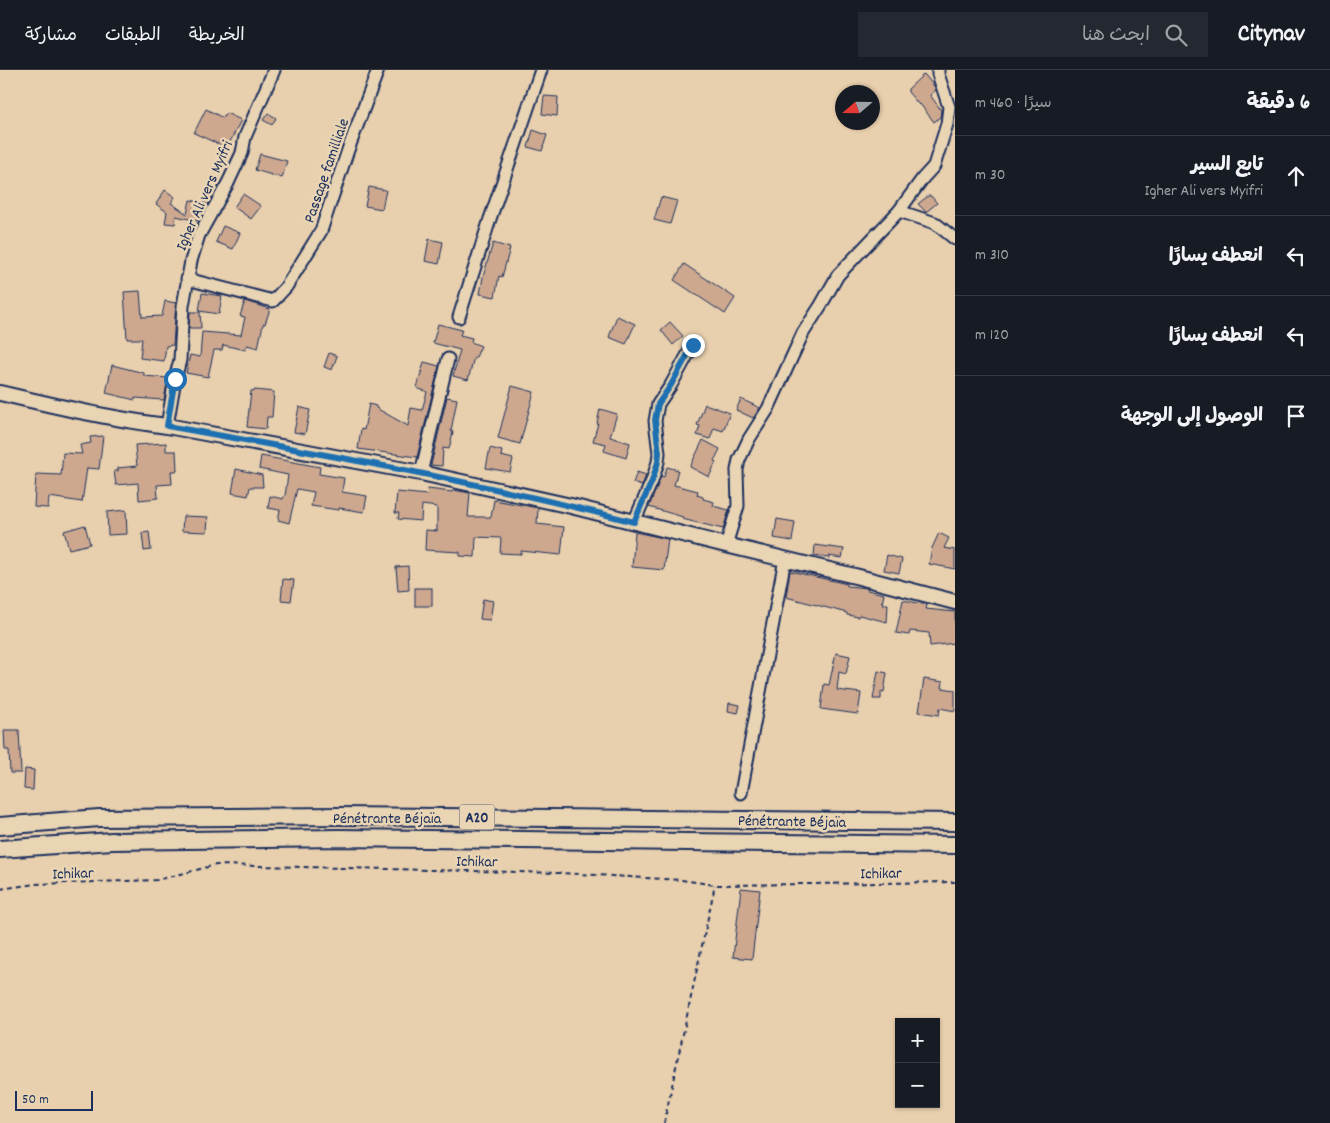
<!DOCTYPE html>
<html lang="ar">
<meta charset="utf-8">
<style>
:root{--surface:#171b24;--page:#242831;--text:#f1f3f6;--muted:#9ea1a6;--line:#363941}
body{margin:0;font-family:Dekko,"Playpen Sans Arabic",sans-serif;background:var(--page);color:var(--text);direction:rtl}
.controls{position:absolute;right:15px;bottom:15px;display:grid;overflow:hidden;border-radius:0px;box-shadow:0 1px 4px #0004}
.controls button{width:45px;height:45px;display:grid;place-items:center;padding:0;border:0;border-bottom:1px solid var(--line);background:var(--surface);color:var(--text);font:25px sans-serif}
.compass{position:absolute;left:835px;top:15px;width:45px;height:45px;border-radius:50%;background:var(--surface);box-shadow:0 1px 4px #0004;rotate:250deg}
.scale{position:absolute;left:15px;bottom:12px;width:78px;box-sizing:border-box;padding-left:5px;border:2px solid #1b2f5e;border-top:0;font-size:14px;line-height:18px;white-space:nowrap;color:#1b2f5e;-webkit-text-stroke:4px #e9d5b3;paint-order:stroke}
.stop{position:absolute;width:15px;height:15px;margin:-11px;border:4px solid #1f6fb2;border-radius:50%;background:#fff}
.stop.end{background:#1f6fb2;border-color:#fff;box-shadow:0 1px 5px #0008}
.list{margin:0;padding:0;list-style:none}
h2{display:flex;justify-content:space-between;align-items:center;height:65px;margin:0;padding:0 20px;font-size:21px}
h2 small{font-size:16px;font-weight:400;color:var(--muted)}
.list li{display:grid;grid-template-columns:32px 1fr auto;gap:15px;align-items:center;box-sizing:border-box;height:80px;padding:0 20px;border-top:1px solid var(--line)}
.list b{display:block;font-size:19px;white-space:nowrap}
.list p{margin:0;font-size:16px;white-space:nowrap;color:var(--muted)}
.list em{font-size:16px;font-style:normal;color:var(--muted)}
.icon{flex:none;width:28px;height:28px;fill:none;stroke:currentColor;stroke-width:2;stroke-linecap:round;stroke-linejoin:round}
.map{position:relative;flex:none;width:955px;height:1053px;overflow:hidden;direction:ltr}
header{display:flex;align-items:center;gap:30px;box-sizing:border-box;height:70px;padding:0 25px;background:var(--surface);border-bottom:1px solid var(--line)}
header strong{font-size:24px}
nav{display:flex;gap:28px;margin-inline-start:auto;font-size:18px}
.search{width:350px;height:45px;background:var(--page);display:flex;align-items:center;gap:12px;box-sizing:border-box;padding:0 18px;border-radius:0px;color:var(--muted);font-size:19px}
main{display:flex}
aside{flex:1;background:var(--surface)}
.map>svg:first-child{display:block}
.building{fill:#cda88f;stroke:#1b2f5e}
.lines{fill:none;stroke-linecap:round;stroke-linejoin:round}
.minor-casing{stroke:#1b2f5e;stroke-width:15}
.major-casing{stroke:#1b2f5e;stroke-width:18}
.highway-casing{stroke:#1b2f5e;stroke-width:20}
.path{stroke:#1b2f5e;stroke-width:2;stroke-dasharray:5 4;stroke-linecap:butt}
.minor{stroke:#e9d5b3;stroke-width:11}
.major{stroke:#e9d5b3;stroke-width:14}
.highway{stroke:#e9d5b3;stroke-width:16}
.route{stroke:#1f6fb2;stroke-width:6}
.labels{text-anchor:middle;stroke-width:5;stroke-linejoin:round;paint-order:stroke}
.shield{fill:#e9d5b3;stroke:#596178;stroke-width:1}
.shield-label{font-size:15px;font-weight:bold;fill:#1b2f5e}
.street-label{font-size:16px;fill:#1b2f5e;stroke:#e9d5b3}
</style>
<header>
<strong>Citynav</strong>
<div class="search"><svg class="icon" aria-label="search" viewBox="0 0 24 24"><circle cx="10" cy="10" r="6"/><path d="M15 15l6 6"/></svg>ابحث هنا</div>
<nav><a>الخريطة</a><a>الطبقات</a><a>مشاركة</a></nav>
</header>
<main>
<aside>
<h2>6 دقيقة<small>سيرًا · 460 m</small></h2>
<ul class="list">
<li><svg class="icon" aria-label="ahead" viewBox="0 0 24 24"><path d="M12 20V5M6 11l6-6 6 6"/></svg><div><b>تابع السير</b><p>Igher Ali vers Myifri</p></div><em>30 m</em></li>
<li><svg class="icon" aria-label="left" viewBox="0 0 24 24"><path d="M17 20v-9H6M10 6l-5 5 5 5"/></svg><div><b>انعطف يسارًا</b></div><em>310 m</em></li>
<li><svg class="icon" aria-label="left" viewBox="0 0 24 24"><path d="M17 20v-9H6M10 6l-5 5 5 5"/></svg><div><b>انعطف يسارًا</b></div><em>120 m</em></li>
<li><svg class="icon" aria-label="arrive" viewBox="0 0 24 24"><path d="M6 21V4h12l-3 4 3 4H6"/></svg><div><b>الوصول إلى الوجهة</b></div></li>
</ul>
</aside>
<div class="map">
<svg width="955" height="1053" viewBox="0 0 955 1053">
<rect width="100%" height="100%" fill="#e8cfad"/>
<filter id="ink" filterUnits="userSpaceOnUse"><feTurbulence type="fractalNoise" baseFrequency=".02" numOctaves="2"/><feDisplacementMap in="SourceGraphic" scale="10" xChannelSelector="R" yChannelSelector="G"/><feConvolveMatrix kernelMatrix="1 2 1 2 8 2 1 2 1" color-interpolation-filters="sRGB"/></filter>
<g filter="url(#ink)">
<g class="building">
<path d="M924,4L934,16L936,20L930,25L941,40L940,47L934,52L920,34L919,35L908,22V19Z"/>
<path d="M544,26L558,27L557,46L542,44Z"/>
<path d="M206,39L223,48L226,43L241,50L227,78L194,63Z"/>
<path d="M268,43L276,48L272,55L263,50Z"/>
<path d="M533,60L547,65L542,81L528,77Z"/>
<path d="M260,84L287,91L282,108L255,100Z"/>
<path d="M369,117L386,120L382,139L365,136Z"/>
<path d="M165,120L175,127L171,133L187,144L190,130L206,133L205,139L198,151L176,146L175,154L165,153L167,142L156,134Z"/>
<path d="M243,124L261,136L251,149L234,137Z"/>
<path d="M928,126H931L937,133L926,142L918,134Z"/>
<path d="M661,127L677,131L670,154L654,150Z"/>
<path d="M223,156L240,163L233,179L216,172Z"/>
<path d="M429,169L443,172L439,194L425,191Z"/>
<path d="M493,173L510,178L502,207L499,206L495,227L480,224L483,207Z"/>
<path d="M684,194L735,228L725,244L674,210Z"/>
<path d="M140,221L142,247L162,246L165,231L176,233L173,275L166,276L164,291L140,288L142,269H127L124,222Z"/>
<path d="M202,223L222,226L219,244L199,241Z"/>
<path d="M245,231L270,239L265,254H263L258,278L247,275L246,280L223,275L222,280H214L208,307L186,303L190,285L200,287L202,262L241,265L245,247L240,246Z"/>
<path d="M190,242H200L201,258H189Z"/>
<path d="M617,246L635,254L626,274L609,267Z"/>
<path d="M670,252L683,266L673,275L661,260Z"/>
<path d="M438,254L462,260L460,265L472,268L471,272L481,276L476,287H474L468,310L453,306L460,280L433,273Z"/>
<path d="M329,283L337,286L332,300L324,297Z"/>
<path d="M424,292L439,296L417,387L358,379L361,359L364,360L369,334L376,336V338L408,356L411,338L422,340L427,322L417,318Z"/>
<path d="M112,295L144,303V306L168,308L164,330L135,328V330L106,323Z"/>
<path d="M512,316L534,322L520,374L498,368Z"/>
<path d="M255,320L274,322L272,347H267L266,359L247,357L251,321Z"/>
<path d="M447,327L457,329L451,361L453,362L449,379L443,378L442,396L431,395Z"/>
<path d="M741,329L760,338L753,348L736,340Z"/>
<path d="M705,334L730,343L723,361L714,358L710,369L697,365L700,356L697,355Z"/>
<path d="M299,337L310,340L305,364L294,362Z"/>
<path d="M600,339L617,344L610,367L630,373L626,388L604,381L606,374L593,371L598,353H597Z"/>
<path d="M103,366L99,399L87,398L82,432L49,427L48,438L34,437L36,404L61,405L63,383L82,384L80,375L91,373L90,367Z"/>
<path d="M703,370L720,379L714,391L716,392L709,407L690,397Z"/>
<path d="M166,373V381H176L177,401H171L172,414L157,415L158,428L139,430L138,413L116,415L114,401H118V398L137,396L135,375Z"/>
<path d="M490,378L502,381L501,386L513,389L510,402L486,398Z"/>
<path d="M261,386L320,397L319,404L344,408L342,422L367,426L364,442L339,438V440L311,436L314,422L297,419L289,453L278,450L280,440L268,438L270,426L283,429L284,426H285L288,405L259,399Z"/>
<path d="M667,397L678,400L674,415L698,421L697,425L703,427V429L714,432L713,436L729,440L723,459L682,449L683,447L649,437L661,406L664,407Z"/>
<path d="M236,399L262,405L263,417H250L248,426L232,423Z"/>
<path d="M637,402L646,405L642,416L633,413Z"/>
<path d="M428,419L452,422L453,420L470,423L468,447H491L494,430L538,438L537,454L564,457L561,485L521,481V484L500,483L501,468L476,467L475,487L460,486V482L425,480L426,460L437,461V437L422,435L421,451L398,449L399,443H395L397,422L427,425Z"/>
<path d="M126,440L127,464L108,465L107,442Z"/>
<path d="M183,446L208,447L207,462L182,461Z"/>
<path d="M777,449L795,452L792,471L774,468Z"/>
<path d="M85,455L90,474L69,479L64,461Z"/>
<path d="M149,462L151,480L144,481L142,463Z"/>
<path d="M635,462L668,469L664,500L632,497Z"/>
<path d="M939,463L949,468L944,478L955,480V499L929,494L932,478Z"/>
<path d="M815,475L844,479L842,488L829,486V488L814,486Z"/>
<path d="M887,485L902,489L899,503L884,500Z"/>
<path d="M408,496L409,520L398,521L396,497Z"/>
<path d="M790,501L847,514V516L867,518V520L884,524L882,534H888L887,552L859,545L858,547L847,545V543L786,527Z"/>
<path d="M283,509L294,510L291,531L281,530Z"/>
<rect x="415" y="518" width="17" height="18"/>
<path d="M483,529L493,531L490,550L480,549Z"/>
<path d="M903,530L927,535L926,539L955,542V573L930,576L929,563L910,561L909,565L896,563Z"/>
<path d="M836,583L850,586L846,604L839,602L837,620L861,623L858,644L821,639L824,614L829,615Z"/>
<path d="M878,601L887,603L884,622L881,621V629H873Z"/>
<path d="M924,609L943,612L942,618L955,620V641L940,638L939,645L919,642Z"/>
<path d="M729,633L740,635L738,643L728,641Z"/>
<path d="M4,660H19L21,703H10L9,680H5Z"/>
<path d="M25,699L34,700L33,720L24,719Z"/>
<path d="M741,818L760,820L752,889L733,887Z"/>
</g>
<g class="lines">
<g class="minor-casing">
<g id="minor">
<path d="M899,141L935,153L955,169"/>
<path d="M187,209L273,231L286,217L321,161L348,80L378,0"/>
<path d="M459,247L490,149L541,0"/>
<path d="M167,356L175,309L180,290L183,236L191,191L199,165L228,113L242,83L245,67L274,0"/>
<path d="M421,403L448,289"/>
<path d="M634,452L652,411L658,392L659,383L655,351L658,334L671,315L693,275"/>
<path d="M726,475L738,436L737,400L739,390L749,369L768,339L803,263L821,235L838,205L899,141L923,108L934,96L947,54L949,37L938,4V0"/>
<path d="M741,723L785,489"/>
</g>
</g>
<g class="major-casing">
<path id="major" d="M0,323C55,336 111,349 167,356L421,403L571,436L726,475L859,507L955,532"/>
</g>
<g class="highway-casing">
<g id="highway">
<path d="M0,756L99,748L339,746L955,752"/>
<path d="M0,779L112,771L338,768L955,775"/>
</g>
</g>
<g class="path">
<path d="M0,819L35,814L157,810L216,795L560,803L682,810L715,815L808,814L955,812"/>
<path d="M664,1053L715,815"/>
</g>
<use href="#minor" class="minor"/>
<use href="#major" class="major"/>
<use href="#highway" class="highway"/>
</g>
</g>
<g class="lines" filter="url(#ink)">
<path class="route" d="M175,309L167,356C324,384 480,412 634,452L652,411L658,392L659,383L655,350L658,334L671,315L693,275"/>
</g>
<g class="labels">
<rect class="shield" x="459.5" y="734.5" width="35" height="25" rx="4"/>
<g class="shield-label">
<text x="477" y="752">A20</text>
</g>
<g class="street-label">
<text transform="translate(325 100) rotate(-71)" y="6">Passage familliale</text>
<text transform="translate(203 125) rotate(-66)" y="6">Igher Ali vers Myifri</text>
<text x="387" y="753">Pénétrante Béjaïa</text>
<text transform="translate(792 750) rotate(1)" y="6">Pénétrante Béjaïa</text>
<text transform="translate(477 790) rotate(1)" y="6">Ichikar</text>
<text transform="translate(73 802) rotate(-2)" y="6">Ichikar</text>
<text transform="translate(881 802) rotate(-1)" y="6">Ichikar</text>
</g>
</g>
</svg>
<div class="controls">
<button>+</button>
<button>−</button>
</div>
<svg class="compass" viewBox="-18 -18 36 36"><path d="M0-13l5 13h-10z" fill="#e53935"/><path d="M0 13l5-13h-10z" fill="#9ea1a6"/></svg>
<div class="scale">50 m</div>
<div class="stop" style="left:175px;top:309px"></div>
<div class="stop end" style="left:693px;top:275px"></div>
</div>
</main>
